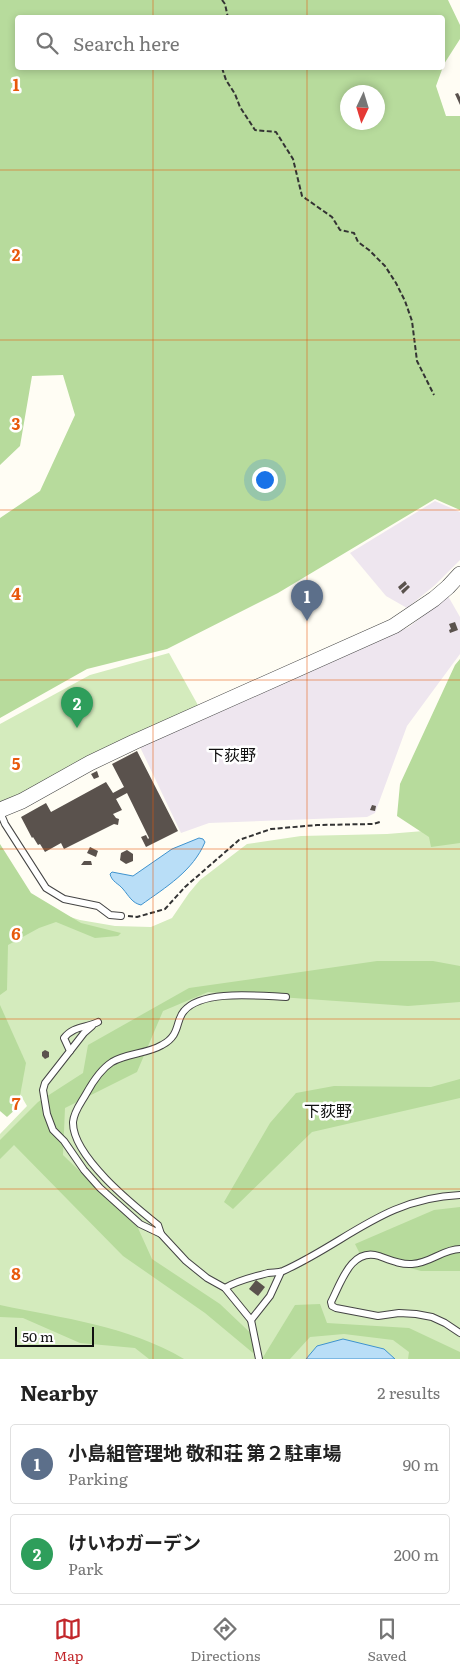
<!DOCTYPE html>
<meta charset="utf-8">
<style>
:root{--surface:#fff;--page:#f2f2f2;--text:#222;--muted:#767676;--line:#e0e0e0;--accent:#c2272b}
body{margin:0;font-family:Literata,"Noto Sans JP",serif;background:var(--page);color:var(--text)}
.compass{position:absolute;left:340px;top:85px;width:45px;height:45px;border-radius:50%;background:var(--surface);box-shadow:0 2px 8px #0003;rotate:184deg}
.scale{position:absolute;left:15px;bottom:12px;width:79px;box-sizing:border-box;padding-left:5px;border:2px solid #111;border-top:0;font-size:14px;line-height:18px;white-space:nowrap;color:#111;-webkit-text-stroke:4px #fff;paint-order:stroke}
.you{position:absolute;left:264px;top:479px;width:18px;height:18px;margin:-12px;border:4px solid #fff;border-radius:50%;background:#1a73e8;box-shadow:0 0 0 8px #1a73e833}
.badge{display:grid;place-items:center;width:32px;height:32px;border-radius:50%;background:var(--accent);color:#fff;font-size:16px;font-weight:700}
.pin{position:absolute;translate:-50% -41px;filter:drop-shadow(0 1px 2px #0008)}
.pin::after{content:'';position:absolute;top:26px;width:18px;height:15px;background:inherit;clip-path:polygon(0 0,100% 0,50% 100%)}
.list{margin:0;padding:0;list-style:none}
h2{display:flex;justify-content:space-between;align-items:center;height:65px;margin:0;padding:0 20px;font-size:21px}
h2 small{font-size:16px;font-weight:400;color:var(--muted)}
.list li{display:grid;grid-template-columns:32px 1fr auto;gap:15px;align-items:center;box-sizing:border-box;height:80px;margin:0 10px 10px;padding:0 10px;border:1px solid var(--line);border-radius:5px}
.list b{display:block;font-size:19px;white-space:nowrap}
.list p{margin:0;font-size:16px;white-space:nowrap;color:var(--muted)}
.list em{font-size:16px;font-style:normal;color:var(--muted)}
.icon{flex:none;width:28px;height:28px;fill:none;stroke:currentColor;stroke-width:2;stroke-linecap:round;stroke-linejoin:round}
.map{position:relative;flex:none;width:460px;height:1359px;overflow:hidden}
.search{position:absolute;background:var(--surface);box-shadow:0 2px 8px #0003;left:15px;right:15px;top:15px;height:55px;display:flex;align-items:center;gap:12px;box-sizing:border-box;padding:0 18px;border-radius:5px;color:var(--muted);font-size:19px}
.sheet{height:245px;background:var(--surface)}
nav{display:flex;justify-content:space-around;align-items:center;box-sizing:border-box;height:70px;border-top:1px solid var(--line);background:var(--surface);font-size:14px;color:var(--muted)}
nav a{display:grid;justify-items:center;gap:2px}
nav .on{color:var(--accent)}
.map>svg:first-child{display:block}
.industrial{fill:#eee6ef}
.green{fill:#d4ebbd}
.forest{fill:#b7db9c;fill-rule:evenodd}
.water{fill:#b9def7;stroke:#3f93ce}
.building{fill:#5a524d}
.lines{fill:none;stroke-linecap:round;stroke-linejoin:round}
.service-casing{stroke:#444;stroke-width:8}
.tertiary-casing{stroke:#444;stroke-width:16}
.path{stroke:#333;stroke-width:2;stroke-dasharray:5 2.5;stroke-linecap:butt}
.service{stroke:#fff;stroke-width:6}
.tertiary{stroke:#fff;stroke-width:15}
.grid{fill:none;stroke:#e8590c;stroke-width:1;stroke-opacity:0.55}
.labels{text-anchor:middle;stroke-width:5;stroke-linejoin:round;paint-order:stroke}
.neighbourhood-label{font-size:16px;fill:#111;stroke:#fff}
.grid-label{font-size:16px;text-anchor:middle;font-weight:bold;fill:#e8590c;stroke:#fff;stroke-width:5;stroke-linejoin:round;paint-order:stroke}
</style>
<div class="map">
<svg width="460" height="1359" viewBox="0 0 460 1359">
<rect width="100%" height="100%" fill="#fffdf4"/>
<g class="industrial">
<path d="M435,501L460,512V560L435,585L407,608L386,596L350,553Z"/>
<path d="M448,596L460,617V654L407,726L375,813L367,817L209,823L181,833L140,747L409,627Z"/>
</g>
<g class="green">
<path d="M169,653L199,707L0,806V724L90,675Z"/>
<path d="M460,828V1359H0V1134L27,1106L0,1060V853L26,893L47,910L80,920L115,926L151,927L172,918L189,893L200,880L247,844L301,836L387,834Z"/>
</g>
<g class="forest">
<path d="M0,0H448L460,25V39L444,64L436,86L446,116H460V510L435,499L278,593L167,649L87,669L0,718V518L40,491L75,415L63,375L32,376L20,446L0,465ZM18,18H442V68H18ZM348,92H378V122H348Z"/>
<path d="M460,659V843L431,847L429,837L397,816L400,784L455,665Z"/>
<path d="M0,844L31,893L81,923L121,933L118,936L95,938L56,922L39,928L8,945L7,990L0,995Z"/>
<path d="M377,961H433L460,966V1002L408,1006L208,992L163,1011L137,1072L65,1108L63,1155L138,1228L152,1259L220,1304L260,1342L253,1353L205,1313L123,1256L14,1145L0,1159V1140L38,1102L83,1073L88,1045L189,988Z"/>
<path d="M0,1005L26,1063L18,1107L7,1117L0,1111Z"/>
<path d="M460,1079V1098L312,1132L233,1209L224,1202L270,1123L296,1093L334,1086L431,1087Z"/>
<path d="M460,1207V1271H421L360,1254L355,1244L434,1210Z"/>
<path d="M320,1304L327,1323L409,1328L460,1352V1359H408L409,1352L393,1340L344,1334L310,1337L290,1359H262L295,1305Z"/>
<path d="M0,1305C62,1318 129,1326 184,1359H149L135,1348L80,1343L23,1318L0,1317Z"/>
</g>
<g class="water">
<path d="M199,838L203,839L205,842C193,871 166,887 141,905C132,903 129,896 123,889C118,883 112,882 110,874L112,872L133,876L172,849Z"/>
<path d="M343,1339L384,1349L395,1359H306L317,1346Z"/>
</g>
<g class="building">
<path d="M458,93L460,97V105L455,94Z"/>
<path d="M405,581L407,584L400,590L398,587Z"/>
<path d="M408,585L410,587L403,594L401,591Z"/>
<path d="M455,622L458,630L450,633L449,630L451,629L449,624Z"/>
<path d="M137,751L178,831L146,847L141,837L146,835L148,839L149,838L127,793L116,799L122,810L113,814L116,818L119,819L118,825L114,824L64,849L61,843L45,852L40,844L38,845L33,837L32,838L21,817L46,803L51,812L106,782L113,793L124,787L112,764Z"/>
<path d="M97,771L99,777L94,779L91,774Z"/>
<path d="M372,805L376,806L375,811L370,810Z"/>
<path d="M90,847L98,851L96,857L87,853Z"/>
<path d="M127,850L133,854V861L126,864L120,860L121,853Z"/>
<path d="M84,861H91L92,865H81Z"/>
<path d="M45,1050L49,1052V1057L45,1059L42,1056V1052Z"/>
<path d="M256,1280L265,1287L258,1296L249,1289Z"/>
</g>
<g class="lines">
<g class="service-casing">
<g id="service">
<path d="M0,812L5,824L46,888L64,899L98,906L110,915L121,916"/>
<path d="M98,1022C86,1028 73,1026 64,1038L70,1051L45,1083L43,1090L47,1114L53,1130L64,1141L84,1170L100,1188L140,1224L161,1234L186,1261L207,1278L225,1288L251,1320L259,1359"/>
<path d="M70,1051L84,1033L92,1026"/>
<path d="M161,1234L158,1225C133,1205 72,1156 73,1122C74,1111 81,1103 86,1094C92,1083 101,1069 112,1062C127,1053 147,1054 162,1045C181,1035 175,1021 184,1011C202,989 260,996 286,997"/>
<path d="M460,1249C443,1249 431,1263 412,1264C401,1265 390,1260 379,1256C351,1247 341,1283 331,1302L332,1306L336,1308L378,1316L399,1313L416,1314L432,1317L445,1323L460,1333"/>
<path d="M225,1288C238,1280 253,1277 268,1273C273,1272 278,1273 283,1271C347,1242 385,1198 460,1195"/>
<path d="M251,1320L270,1296L281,1272"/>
</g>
</g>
<g class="tertiary-casing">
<path id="tertiary" d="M0,810L22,801L90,763L134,742L394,626L434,599L448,587L460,574"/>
</g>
<g class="path">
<path d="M222,0L225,4L228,18"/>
<path d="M222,68L226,80L235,94L240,107L255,130L276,132L293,159L302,196L332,217L340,230L354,233L358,242L369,250L385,266L396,283L405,301L412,321L417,361L434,395"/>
<path d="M128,916L137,917L165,909L185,887L239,840L271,829L317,825L373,824L380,822"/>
</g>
<use href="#service" class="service"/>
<use href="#tertiary" class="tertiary"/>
</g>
<path class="grid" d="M153,0V18M307,0V18M153,68V1359M307,68V1359M0,170H460M0,340H460M0,510H460M0,680H460M0,849H460M0,1019H460M0,1189H460"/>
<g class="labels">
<g class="neighbourhood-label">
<text x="232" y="761">下荻野</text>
<text x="328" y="1117">下荻野</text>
</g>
</g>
<g class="grid-label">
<text x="16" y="91">1</text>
<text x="16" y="261">2</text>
<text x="16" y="430">3</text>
<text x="16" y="600">4</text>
<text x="16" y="770">5</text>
<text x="16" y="940">6</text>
<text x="16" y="1110">7</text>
<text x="16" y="1280">8</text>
</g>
</svg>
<svg class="compass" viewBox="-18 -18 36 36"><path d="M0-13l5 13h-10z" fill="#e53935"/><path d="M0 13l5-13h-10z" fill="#767676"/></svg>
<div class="scale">50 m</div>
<div class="you"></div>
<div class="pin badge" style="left:307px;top:621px;background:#5c6f8a">1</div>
<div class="pin badge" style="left:77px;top:728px;background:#2e9e5b">2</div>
<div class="search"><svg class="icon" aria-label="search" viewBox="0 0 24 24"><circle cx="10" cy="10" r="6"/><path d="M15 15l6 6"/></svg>Search here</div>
</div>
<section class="sheet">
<h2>Nearby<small>2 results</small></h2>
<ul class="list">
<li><span class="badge" style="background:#5c6f8a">1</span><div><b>小島組管理地 敬和荘 第２駐車場</b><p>Parking</p></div><em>90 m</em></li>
<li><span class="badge" style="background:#2e9e5b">2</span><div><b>けいわガーデン</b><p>Park</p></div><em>200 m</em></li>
</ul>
</section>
<nav>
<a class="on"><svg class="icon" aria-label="map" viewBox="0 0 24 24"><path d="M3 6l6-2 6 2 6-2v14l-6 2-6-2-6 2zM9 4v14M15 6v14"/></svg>Map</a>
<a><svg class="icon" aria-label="directions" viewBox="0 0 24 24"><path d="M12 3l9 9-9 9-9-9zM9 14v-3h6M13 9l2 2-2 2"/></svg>Directions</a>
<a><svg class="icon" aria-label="saved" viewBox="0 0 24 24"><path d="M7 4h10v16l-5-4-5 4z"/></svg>Saved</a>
</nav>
